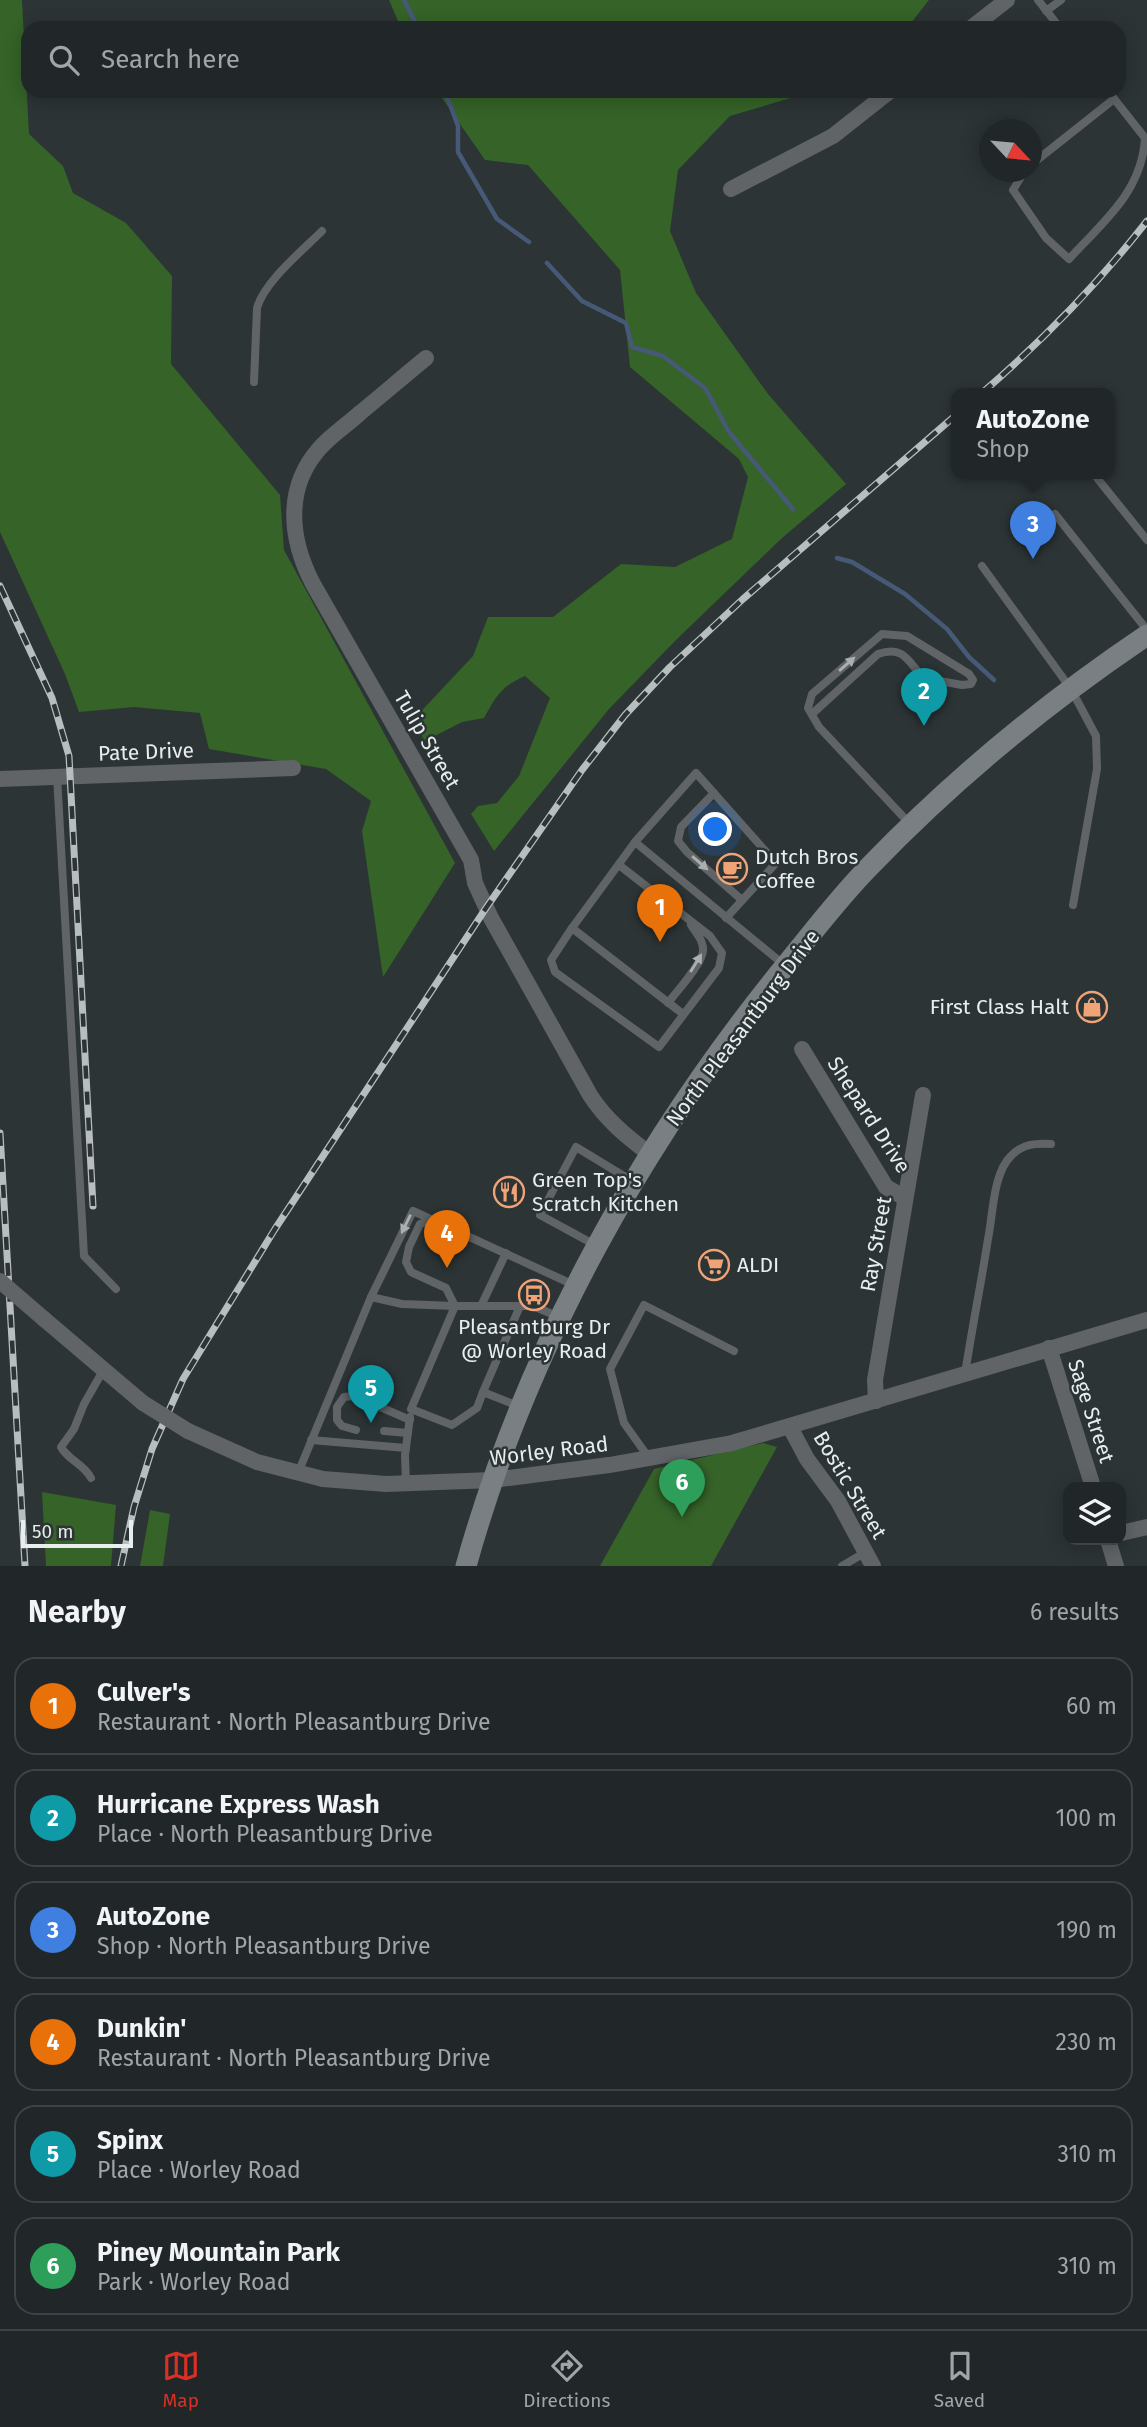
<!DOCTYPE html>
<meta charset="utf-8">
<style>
:root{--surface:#212728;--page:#2d3334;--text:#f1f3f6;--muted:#a2a5a8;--line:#3e4445;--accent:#d93025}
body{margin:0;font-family:"Fira Sans",sans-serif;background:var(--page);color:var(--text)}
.controls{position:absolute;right:21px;bottom:21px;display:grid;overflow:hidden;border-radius:14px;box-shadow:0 4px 18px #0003}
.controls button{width:63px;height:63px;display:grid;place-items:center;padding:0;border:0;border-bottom:2px solid var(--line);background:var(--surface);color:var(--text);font:35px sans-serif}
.compass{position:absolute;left:979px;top:119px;width:63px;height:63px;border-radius:50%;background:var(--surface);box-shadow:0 4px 18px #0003;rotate:116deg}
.scale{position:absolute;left:21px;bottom:18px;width:112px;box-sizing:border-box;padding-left:7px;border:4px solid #e8eded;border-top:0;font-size:19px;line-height:24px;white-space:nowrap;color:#e8eded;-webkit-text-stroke:5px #2c3435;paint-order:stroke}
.you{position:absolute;left:716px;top:830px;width:24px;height:24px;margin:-18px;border:5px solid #fff;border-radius:50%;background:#1a73e8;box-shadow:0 0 0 10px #1a73e833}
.badge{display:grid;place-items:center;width:46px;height:46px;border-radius:50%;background:var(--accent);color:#fff;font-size:23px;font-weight:700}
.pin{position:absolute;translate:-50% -58px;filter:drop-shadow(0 2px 4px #0008)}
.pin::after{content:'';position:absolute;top:37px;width:24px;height:21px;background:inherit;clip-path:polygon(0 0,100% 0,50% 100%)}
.popup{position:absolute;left:951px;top:388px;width:164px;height:91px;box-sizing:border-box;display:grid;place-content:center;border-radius:14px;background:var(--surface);filter:drop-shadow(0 2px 5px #0005);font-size:23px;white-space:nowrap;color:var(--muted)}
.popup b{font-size:26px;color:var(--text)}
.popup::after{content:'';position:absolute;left:50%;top:100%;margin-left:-14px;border:14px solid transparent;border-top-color:var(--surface)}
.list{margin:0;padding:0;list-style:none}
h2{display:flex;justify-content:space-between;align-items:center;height:91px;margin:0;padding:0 28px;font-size:30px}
h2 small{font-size:23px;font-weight:400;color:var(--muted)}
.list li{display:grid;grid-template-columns:46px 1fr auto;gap:21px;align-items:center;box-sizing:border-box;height:98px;margin:0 14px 14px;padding:0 14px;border:2px solid var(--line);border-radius:21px}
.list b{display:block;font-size:26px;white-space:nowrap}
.list p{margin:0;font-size:23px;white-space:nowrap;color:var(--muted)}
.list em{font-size:23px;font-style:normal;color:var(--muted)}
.icon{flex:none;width:38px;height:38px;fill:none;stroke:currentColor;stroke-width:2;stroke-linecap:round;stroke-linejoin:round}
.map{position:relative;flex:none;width:1147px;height:1566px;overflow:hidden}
.search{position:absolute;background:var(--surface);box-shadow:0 4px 18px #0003;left:21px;right:21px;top:21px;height:77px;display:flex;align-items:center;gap:18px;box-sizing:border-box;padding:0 24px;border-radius:21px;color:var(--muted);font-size:26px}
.sheet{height:763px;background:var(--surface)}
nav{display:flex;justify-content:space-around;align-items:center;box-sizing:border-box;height:98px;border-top:2px solid var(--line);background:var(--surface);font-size:19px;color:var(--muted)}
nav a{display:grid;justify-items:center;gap:4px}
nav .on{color:var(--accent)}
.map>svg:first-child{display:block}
.green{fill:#356328}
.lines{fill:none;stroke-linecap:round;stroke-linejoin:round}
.stream{stroke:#465977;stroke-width:4.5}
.lane{stroke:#606466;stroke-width:8}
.street{stroke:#606466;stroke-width:16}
.secondary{stroke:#797f82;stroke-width:21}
.rail-casing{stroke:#b8bdbe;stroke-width:7}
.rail{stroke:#2c3435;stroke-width:4.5;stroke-dasharray:13;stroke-linecap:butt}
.street-bridge{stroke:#606466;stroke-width:16}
.oneway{fill:#abafb0}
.labels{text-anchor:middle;stroke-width:5;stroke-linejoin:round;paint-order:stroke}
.street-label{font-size:21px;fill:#e8eded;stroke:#2c3435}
.poi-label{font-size:21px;fill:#e8eded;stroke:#2c3435;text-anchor:start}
</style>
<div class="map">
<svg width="1147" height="1566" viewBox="0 0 1147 1566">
<rect width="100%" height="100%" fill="#2c3435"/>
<g class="green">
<path d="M0,0H22L29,134L63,166L73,193L126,223L172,276L171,364L280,495L284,550L455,863L383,977L362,831L371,801L326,769L209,749L200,713L134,707L79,712L65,674L0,532Z"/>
<path d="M389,0H929L907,28H401Z"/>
<path d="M437,91H814L730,116L678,170L670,231L696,293L768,394L846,484L782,538L676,640L609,709L494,851L471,814L478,806L497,803L519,776L550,698L525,676C502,686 496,696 484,718L462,722L425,741L412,721L473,656L488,617H553L621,564L675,567L732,539L748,477L739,459L630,367L620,270L528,165L485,160Z"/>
<path d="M763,1443L777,1447L711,1566H600L654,1469Z"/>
<path d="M42,1492L116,1505L111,1566H46Z"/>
<path d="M150,1510L170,1514L163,1566H140Z"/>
</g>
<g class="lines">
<g class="stream">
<path d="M404,0L418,28"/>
<path d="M445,91L458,126V152L497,219L529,242"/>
<path d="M547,263L582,301L626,323L632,347L663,356L705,388L729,432L793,509"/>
<path d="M837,558L852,562L905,594L947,629L969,657L994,680"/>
</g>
<g class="lane">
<path d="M1038,0L1060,28"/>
<path d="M1046,11L1061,0"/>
<path d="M1032,164L1114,99"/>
<path d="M1024,172L1013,190L1046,238L1069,259C1103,222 1142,192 1145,138L1108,91"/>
<path d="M254,382L257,308C264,282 302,251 322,231"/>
<path d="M1097,478L1147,540"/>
<path d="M1055,514L1147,630"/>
<path d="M982,566L1071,689L1096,736L1097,769L1073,905"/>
<path d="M812,714L878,654C904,645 908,661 923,678L962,685L971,684L973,680L969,674L907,636L882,634L812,694L808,708L819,727L910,824"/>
<path d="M57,776L84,1256L116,1289"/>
<path d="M714,793L681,827L678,841L687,852L742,900"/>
<path d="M635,842L696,773L776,863L726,918"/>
<path d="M619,865L710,936L722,953L719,968L659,1047L555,972L551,960L572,928L635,842L783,964"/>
<path d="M572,928L683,1014"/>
<path d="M668,1003C677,991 702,964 703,951C704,941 696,933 691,925"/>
<path d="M597,1246L540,1215L576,1147L632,1181"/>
<path d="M371,1297L413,1211L574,1285"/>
<path d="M481,1306L506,1253"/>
<path d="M965,1374C972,1328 981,1284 988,1239C993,1215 993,1173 1011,1156C1022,1144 1035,1143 1051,1144"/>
<path d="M483,1392L520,1306"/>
<path d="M518,1406L483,1392L477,1408L452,1425L411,1409L455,1306H533L559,1317"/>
<path d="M356,1430L342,1426L337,1420V1407L344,1397L355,1396L410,1420"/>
<path d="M384,1431L408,1433"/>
<path d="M311,1440L406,1448"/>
<path d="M649,1458L624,1423L610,1369L644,1305L734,1351"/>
<path d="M298,1473L371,1297L402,1304L455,1306L446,1288L411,1272L406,1262L409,1247L420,1224L432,1220"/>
<path d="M91,1478C84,1464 68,1460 61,1447L74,1429L84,1404L104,1369"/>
<path d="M406,1484L405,1455L410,1417"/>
<path d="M842,1566L866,1552"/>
</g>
<g class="street">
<path d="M971,28L1007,0"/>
<path d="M731,189L833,136L890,91"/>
<path d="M426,358C404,376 382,395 360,413C347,425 331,435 319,449C284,489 290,540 313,584L471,860L475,883L491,918L590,1095C606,1120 627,1137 651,1155"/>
<path d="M0,779L293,768"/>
<path d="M802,1049L886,1187L905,1198"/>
<path d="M44,1319L143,1403"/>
<path d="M1049,1348L1093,1487"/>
<path d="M876,1401L875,1380L923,1095"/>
<path d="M790,1427L807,1459L838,1501L873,1566"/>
<path d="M188,1431L257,1462L323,1479L386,1484L493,1480L609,1465L732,1443L1147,1320"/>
<path d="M1121,1533L1147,1527"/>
<path d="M1108,1540L1116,1566"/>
</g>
<path class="secondary" d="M466,1566C527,1347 643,1140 786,965C814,931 840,896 871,865C953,780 1049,701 1147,635"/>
<g class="rail-casing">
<g id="rail">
<path d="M982,393C1042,341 1098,284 1147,221"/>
<path d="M0,586L52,698L69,756L93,1206"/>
<path d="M0,1133L25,1566"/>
<path d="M121,1566L134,1507L152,1449L183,1379L275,1229L486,908L582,770L625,715L670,667L743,599L956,415"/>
</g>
</g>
<use href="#rail" class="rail"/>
<g class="street-bridge">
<path d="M0,1281L44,1319"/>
<path d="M143,1403L188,1431"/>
</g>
</g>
<defs><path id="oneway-solid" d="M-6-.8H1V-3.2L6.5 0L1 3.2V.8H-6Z" transform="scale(1.75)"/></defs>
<g class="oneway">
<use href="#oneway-solid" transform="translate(847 664) rotate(-41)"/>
<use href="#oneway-solid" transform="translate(700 863) rotate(41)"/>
<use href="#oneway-solid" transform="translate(696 963) rotate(-58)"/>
<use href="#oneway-solid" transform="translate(406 1224) rotate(116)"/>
</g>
<defs>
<g id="cafe-ring" transform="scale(1.575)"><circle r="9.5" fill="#2c3435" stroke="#efa377" stroke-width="1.5"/><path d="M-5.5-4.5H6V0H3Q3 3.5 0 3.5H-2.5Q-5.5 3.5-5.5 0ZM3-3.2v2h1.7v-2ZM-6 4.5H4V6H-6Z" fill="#efa377"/></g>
<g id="shop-ring" transform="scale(1.575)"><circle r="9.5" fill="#2c3435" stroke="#efa377" stroke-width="1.5"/><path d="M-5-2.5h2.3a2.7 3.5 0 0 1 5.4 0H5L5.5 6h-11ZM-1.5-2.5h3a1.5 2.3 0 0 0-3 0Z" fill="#efa377"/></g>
<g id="restaurant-ring" transform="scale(1.575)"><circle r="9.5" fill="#2c3435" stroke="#efa377" stroke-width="1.5"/><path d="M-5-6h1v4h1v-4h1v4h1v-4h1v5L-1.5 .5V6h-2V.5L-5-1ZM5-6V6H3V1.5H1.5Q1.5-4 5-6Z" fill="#efa377"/></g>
<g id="supermarket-ring" transform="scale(1.575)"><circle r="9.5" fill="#2c3435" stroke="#efa377" stroke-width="1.5"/><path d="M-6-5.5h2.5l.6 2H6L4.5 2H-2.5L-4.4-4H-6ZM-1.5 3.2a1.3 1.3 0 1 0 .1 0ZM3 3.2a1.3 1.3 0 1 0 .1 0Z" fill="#efa377"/></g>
<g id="bus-ring" transform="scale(1.575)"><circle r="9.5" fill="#2c3435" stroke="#efa377" stroke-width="1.5"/><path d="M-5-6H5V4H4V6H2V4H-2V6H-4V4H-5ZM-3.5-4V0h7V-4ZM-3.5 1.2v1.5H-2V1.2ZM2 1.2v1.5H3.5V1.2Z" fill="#efa377"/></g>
</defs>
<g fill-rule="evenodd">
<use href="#cafe-ring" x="732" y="869"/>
<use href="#shop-ring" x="1092" y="1007"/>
<use href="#restaurant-ring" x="509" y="1192"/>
<use href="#supermarket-ring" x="714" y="1265"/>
<use href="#bus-ring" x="534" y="1295"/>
</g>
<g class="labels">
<g class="street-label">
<text transform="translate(427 740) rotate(60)" y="7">Tulip Street</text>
<text transform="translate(146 752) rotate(-2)" y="7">Pate Drive</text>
<text transform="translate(743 1028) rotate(-53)" y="7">North Pleasantburg Drive</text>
<text transform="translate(869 1115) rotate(57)" y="7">Shepard Drive</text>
<text transform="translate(876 1244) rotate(-80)" y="7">Ray Street</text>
<text transform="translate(1091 1411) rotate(72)" y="7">Sage Street</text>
<text transform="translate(549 1451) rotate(-7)" y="7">Worley Road</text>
<text transform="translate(850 1485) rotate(59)" y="7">Bostic Street</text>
</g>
<g class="poi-label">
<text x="755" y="864">Dutch Bros<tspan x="755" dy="24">Coffee</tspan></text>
<text x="1069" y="1014" text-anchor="end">First Class Halt</text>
<text x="532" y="1187">Green Top's<tspan x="532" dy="24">Scratch Kitchen</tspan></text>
<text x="737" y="1272">ALDI</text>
<text x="534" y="1334" text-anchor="middle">Pleasantburg Dr<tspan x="534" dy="24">@ Worley Road</tspan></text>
</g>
</g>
</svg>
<div class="controls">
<button><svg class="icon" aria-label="layers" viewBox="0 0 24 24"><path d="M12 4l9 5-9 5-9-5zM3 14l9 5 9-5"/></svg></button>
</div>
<svg class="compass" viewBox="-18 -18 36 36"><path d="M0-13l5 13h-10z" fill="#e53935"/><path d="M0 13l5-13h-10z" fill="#a2a5a8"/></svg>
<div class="scale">50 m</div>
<div class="you"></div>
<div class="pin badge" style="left:660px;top:942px;background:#e8710a">1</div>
<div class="pin badge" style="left:924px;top:726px;background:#0f9aa8">2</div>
<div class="pin badge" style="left:1033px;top:559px;background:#3f7fe0">3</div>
<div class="popup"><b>AutoZone</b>Shop</div>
<div class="pin badge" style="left:447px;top:1268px;background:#e8710a">4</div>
<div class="pin badge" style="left:371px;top:1423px;background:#0f9aa8">5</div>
<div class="pin badge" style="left:682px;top:1517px;background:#2e9e5b">6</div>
<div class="search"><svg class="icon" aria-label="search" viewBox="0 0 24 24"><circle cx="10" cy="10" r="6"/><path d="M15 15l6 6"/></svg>Search here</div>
</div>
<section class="sheet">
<h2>Nearby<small>6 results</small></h2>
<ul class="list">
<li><span class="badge" style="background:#e8710a">1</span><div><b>Culver's</b><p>Restaurant · North Pleasantburg Drive</p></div><em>60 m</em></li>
<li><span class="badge" style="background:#0f9aa8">2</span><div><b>Hurricane Express Wash</b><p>Place · North Pleasantburg Drive</p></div><em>100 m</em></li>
<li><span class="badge" style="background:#3f7fe0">3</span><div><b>AutoZone</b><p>Shop · North Pleasantburg Drive</p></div><em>190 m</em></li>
<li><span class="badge" style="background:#e8710a">4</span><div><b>Dunkin'</b><p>Restaurant · North Pleasantburg Drive</p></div><em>230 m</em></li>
<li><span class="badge" style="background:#0f9aa8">5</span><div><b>Spinx</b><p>Place · Worley Road</p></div><em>310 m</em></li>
<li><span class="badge" style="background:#2e9e5b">6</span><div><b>Piney Mountain Park</b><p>Park · Worley Road</p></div><em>310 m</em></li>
</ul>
</section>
<nav>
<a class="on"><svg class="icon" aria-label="map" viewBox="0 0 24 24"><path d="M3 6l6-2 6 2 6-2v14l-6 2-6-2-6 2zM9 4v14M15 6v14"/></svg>Map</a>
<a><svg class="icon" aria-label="directions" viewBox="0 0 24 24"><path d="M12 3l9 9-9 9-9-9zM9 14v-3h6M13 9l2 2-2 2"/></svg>Directions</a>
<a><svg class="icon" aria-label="saved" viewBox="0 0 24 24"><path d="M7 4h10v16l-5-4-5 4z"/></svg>Saved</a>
</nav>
